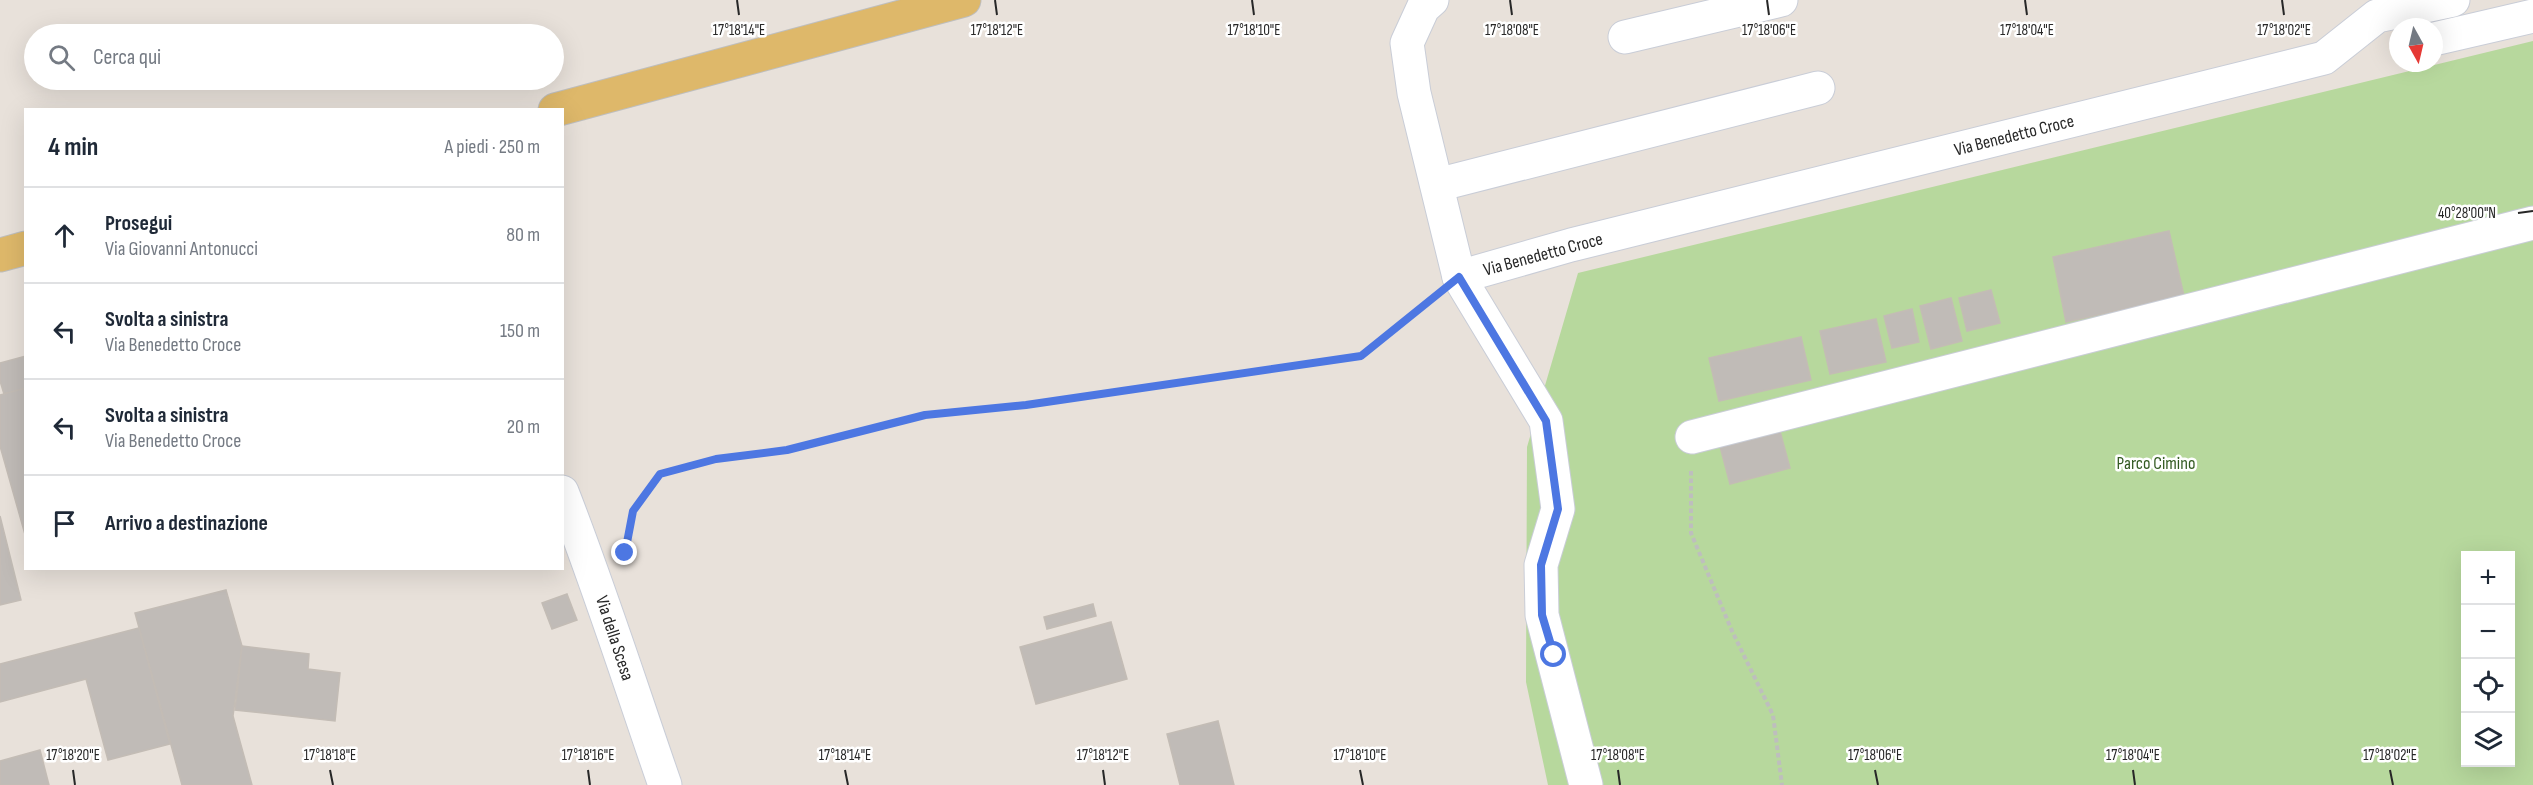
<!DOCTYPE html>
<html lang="it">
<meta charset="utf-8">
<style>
:root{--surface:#fff;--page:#f2f2f3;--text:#1f2937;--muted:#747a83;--line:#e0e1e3}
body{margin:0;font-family:"Sofia Sans Condensed",sans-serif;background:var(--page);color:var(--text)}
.controls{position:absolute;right:18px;bottom:18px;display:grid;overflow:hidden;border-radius:0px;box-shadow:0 6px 24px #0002}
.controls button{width:54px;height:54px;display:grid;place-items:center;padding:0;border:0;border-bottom:2px solid var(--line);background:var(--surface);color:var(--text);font:30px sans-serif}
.compass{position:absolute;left:2389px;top:18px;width:54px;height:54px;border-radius:50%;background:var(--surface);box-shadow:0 6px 24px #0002;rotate:172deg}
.stop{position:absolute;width:18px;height:18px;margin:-14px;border:4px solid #4d77e2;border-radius:50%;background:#fff}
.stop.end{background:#4d77e2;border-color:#fff;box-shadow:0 2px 6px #0008}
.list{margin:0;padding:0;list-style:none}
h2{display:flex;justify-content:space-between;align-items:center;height:78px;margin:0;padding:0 24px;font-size:26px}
h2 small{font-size:20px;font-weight:400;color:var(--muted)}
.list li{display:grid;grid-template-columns:39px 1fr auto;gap:18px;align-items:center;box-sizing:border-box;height:96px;padding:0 24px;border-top:2px solid var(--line)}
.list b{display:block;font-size:22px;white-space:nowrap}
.list p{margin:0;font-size:20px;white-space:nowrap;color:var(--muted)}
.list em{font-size:20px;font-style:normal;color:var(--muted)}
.icon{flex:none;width:33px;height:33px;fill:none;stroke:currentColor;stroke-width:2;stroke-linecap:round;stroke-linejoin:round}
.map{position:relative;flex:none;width:2533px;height:785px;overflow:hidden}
.search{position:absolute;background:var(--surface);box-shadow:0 6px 24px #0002;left:24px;top:24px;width:540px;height:66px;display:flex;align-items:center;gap:15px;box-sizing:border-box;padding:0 21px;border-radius:33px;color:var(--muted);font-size:22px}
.panel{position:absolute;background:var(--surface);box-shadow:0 6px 24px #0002;left:24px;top:108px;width:540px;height:462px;border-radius:0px}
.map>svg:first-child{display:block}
.green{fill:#b7d89d;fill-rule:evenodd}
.building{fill:#c0bbb7;stroke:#c3bcb5;stroke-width:1.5}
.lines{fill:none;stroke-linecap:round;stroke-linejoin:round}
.minor-casing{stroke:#c9cdd7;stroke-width:35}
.major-casing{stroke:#bebebe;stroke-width:35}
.path{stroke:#bebebe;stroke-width:4;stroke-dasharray:4.5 3;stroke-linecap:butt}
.minor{stroke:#fff;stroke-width:33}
.major{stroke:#deb86a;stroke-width:33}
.route{stroke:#4d77e2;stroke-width:8}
.ticks{fill:none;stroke:#272727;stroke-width:2}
.labels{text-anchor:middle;stroke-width:5;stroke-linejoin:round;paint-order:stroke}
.street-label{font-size:18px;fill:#272727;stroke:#fff}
.park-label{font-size:18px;fill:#335a22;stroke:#fff}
.ticks-label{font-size:15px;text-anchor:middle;fill:#272727;stroke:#fff;stroke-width:5;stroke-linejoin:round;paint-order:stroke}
</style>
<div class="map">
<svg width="2533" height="785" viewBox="0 0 2533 785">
<rect width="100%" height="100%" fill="#e8e1da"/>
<path class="green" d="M2533,41V785H1548L1526,682L1527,447L1578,273ZM2466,556H2510V762H2466Z"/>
<g class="building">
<path d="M2169,231L2184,296L2066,322L2053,257Z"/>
<path d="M1991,290L2000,323L1967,331L1959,298Z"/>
<path d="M1951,298L1962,341L1931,349L1920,306Z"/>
<path d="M1912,309L1919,342L1892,348L1884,316Z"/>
<path d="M1876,319L1886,362L1830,374L1820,331Z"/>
<path d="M1801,337L1811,380L1719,401L1709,358Z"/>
<path d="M26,356V388L4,394L0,381V363Z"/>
<path d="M26,388V538L0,446V395Z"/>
<path d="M1778,424L1790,468L1730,484L1718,439Z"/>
<path d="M0,516L21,600L0,605Z"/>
<path d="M226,590L242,646L233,716L252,785H182L135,613Z"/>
<path d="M567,594L577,620L552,629L542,603Z"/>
<path d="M1093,604L1096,616L1047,629L1044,617Z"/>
<path d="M1111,622L1127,679L1036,704L1020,647Z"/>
<path d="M139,628L170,744L108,760L86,679L0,702V664Z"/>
<path d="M242,646L309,654L308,669L340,673L335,721L235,710Z"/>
<path d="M1218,721L1234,785H1180L1167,734Z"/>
<path d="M40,750L49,785H0V761Z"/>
</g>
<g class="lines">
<g class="minor-casing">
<g id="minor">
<path d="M1432,0L1423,8L1407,43L1414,93L1459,277L1546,421L1558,509L1541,565L1542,615L1586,785"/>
<path d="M1625,37L1781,0"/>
<path d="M2434,39L2533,16"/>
<path d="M1437,185L1818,88"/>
<path d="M1459,277L1571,245L2324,58L2377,16L2453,0"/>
<path d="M1692,437L2533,223"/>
<path d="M562,492C600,589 631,687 665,785"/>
</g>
</g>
<g class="major-casing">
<g id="major">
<path d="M555,110L964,0"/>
<path d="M0,255L26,248"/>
</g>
</g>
<g class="path">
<path d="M1691,471V533L1732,631L1773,715L1782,785"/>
<path d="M623,555L625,553L633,511L660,474L716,458L787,450L925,415L1026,405L1361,356L1433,298"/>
</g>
<use href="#minor" class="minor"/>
<use href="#major" class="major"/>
</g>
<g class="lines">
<path class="route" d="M625,553L633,511L660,474L716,459L787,450L925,415L1026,405L1361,356L1459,277L1546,421L1558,509L1541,565L1542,615L1554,655"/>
</g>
<path class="ticks" d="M737,0L739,15M995,0L997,15M1252,0L1254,15M1510,0L1512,15M1767,0L1769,15M2025,0L2027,15M2282,0L2284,15M2518,213L2533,211M73,770L75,785M330,770L333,785M588,770L590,785M845,770L848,785M1103,770L1105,785M1360,770L1363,785M1618,770L1620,785M1875,770L1878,785M2133,770L2135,785M2390,770L2393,785"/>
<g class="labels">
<g class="street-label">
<text transform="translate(2014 135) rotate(-14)" y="6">Via Benedetto Croce</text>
<text transform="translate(1543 254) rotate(-15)" y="6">Via Benedetto Croce</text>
<text transform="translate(615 638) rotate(72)" y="6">Via della Scesa</text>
</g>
<g class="park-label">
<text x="2156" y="469">Parco Cimino</text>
</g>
</g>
<g class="ticks-label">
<text x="739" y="35">17°18'14"E</text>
<text x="997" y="35">17°18'12"E</text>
<text x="1254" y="35">17°18'10"E</text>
<text x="1512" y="35">17°18'08"E</text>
<text x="1769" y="35">17°18'06"E</text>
<text x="2027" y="35">17°18'04"E</text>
<text x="2284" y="35">17°18'02"E</text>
<text x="2467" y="218">40°28'00"N</text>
<text x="73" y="760">17°18'20"E</text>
<text x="330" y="760">17°18'18"E</text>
<text x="588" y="760">17°18'16"E</text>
<text x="845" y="760">17°18'14"E</text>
<text x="1103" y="760">17°18'12"E</text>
<text x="1360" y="760">17°18'10"E</text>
<text x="1618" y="760">17°18'08"E</text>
<text x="1875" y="760">17°18'06"E</text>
<text x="2133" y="760">17°18'04"E</text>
<text x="2390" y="760">17°18'02"E</text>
</g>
</svg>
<div class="controls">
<button>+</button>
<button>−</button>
<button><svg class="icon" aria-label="locate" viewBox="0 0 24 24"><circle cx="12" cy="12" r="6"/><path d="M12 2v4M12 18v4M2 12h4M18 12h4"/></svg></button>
<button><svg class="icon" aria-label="layers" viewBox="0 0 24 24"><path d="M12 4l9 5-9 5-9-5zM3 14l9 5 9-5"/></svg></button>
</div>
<svg class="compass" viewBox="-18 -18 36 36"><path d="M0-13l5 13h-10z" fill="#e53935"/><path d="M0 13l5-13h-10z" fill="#747a83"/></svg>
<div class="stop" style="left:1554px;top:655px"></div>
<div class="stop end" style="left:625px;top:553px"></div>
<div class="search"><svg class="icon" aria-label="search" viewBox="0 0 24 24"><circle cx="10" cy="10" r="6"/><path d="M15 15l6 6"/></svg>Cerca qui</div>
<section class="panel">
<h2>4 min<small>A piedi · 250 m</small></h2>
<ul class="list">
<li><svg class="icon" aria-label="ahead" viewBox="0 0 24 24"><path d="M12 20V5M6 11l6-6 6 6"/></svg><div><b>Prosegui</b><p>Via Giovanni Antonucci</p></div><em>80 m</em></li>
<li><svg class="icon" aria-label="left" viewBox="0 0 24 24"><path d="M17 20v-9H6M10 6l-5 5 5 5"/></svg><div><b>Svolta a sinistra</b><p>Via Benedetto Croce</p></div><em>150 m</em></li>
<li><svg class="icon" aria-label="left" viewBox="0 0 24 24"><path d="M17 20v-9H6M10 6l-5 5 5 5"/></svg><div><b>Svolta a sinistra</b><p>Via Benedetto Croce</p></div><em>20 m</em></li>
<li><svg class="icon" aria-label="arrive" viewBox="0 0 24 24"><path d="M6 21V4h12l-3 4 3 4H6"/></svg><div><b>Arrivo a destinazione</b></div></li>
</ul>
</section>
</div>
